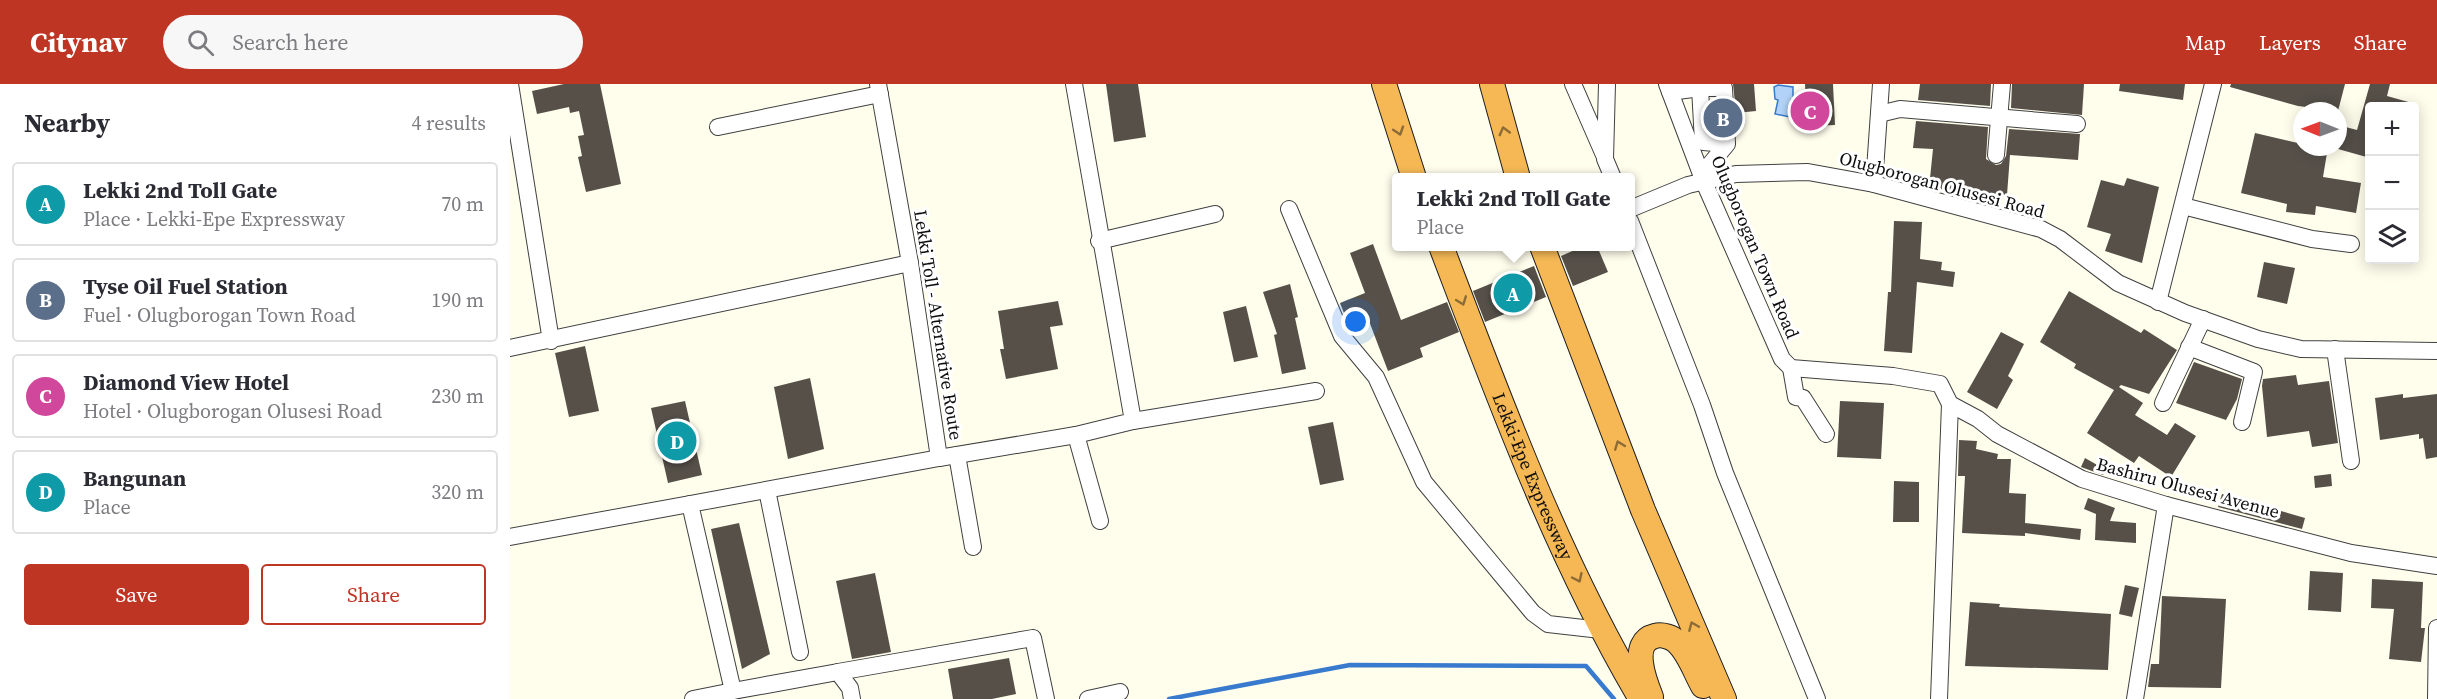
<!DOCTYPE html>
<meta charset="utf-8">
<style>
:root{--surface:#fff;--page:#f7f7f7;--text:#2b2b33;--muted:#7c7c81;--line:#e1e1e2;--accent:#be3524}
body{margin:0;font-family:"Source Serif 4",serif;background:var(--page);color:var(--text)}
.controls{position:absolute;right:18px;top:18px;display:grid;overflow:hidden;border-radius:6px;box-shadow:0 3px 15px #0003}
.controls button{width:54px;height:54px;display:grid;place-items:center;padding:0;border:0;border-bottom:2px solid var(--line);background:var(--surface);color:var(--text);font:30px sans-serif}
.compass{position:absolute;left:1783px;top:18px;width:54px;height:54px;border-radius:50%;background:var(--surface);box-shadow:0 3px 15px #0003;rotate:271deg}
.you{position:absolute;left:846px;top:238px;width:21px;height:21px;margin:-15px;border:4px solid #fff;border-radius:50%;background:#1a73e8;box-shadow:0 0 0 9px #1a73e833}
.badge{display:grid;place-items:center;width:39px;height:39px;border-radius:50%;background:var(--accent);color:#fff;font-size:20px;font-weight:700}
.pin{position:absolute;translate:-50% -50%;border:3px solid #fff;box-shadow:0 2px 6px #0006}
.popup{position:absolute;left:882px;top:89px;width:243px;height:78px;box-sizing:border-box;display:grid;place-content:center;border-radius:6px;background:var(--surface);filter:drop-shadow(0 2px 4px #0005);font-size:20px;white-space:nowrap;color:var(--muted)}
.popup b{font-size:22px;color:var(--text)}
.popup::after{content:'';position:absolute;left:50%;top:100%;margin-left:-12px;border:12px solid transparent;border-top-color:var(--surface)}
.list{margin:0;padding:0;list-style:none}
h2{display:flex;justify-content:space-between;align-items:center;height:78px;margin:0;padding:0 24px;font-size:26px}
h2 small{font-size:20px;font-weight:400;color:var(--muted)}
.list li{display:grid;grid-template-columns:39px 1fr auto;gap:18px;align-items:center;box-sizing:border-box;height:84px;margin:0 12px 12px;padding:0 12px;border:2px solid var(--line);border-radius:6px}
.list b{display:block;font-size:22px;white-space:nowrap}
.list p{margin:0;font-size:20px;white-space:nowrap;color:var(--muted)}
.list em{font-size:20px;font-style:normal;color:var(--muted)}
.actions{display:flex;gap:12px;padding:18px 24px}
.actions a{flex:1;padding:14px 0;border:2px solid var(--accent);border-radius:6px;text-align:center;font-size:21px;color:var(--accent)}
.actions .main{background:var(--accent);color:#fff}
.icon{flex:none;width:33px;height:33px;fill:none;stroke:currentColor;stroke-width:2;stroke-linecap:round;stroke-linejoin:round}
.map{position:relative;flex:none;width:1927px;height:615px;overflow:hidden}
header{display:flex;align-items:center;gap:36px;box-sizing:border-box;height:84px;padding:0 30px;background:var(--accent);color:#fff}
header strong{font-size:28px}
nav{display:flex;gap:33px;margin-inline-start:auto;font-size:21px}
.search{width:420px;height:54px;background:var(--page);display:flex;align-items:center;gap:15px;box-sizing:border-box;padding:0 21px;border-radius:33px;color:var(--muted);font-size:22px}
main{display:flex}
aside{flex:1;background:var(--surface)}
.map>svg:first-child{display:block}
.water{fill:#b2d2f7;stroke:#387ace;stroke-width:1.5}
.lines{fill:none;stroke-linecap:round;stroke-linejoin:round}
.stream{stroke:#387ace;stroke-width:4.5}
.building{fill:#565049}
.minor-casing{stroke:#404040;stroke-width:18}
.highway-casing{stroke:#1e1e1e;stroke-width:26}
.minor{stroke:#fff;stroke-width:16}
.highway{stroke:#f5b855;stroke-width:24}
.oneway{stroke:#8d6b35}
.labels{text-anchor:middle;stroke-width:6;stroke-linejoin:round;paint-order:stroke}
.street-label{font-size:18px;fill:#0d0d0d;stroke:#fff}
</style>
<header>
<strong>Citynav</strong>
<div class="search"><svg class="icon" aria-label="search" viewBox="0 0 24 24"><circle cx="10" cy="10" r="6"/><path d="M15 15l6 6"/></svg>Search here</div>
<nav><a>Map</a><a>Layers</a><a>Share</a></nav>
</header>
<main>
<aside>
<h2>Nearby<small>4 results</small></h2>
<ul class="list">
<li><span class="badge" style="background:#0f9aa8">A</span><div><b>Lekki 2nd Toll Gate</b><p>Place · Lekki-Epe Expressway</p></div><em>70 m</em></li>
<li><span class="badge" style="background:#5c6f8a">B</span><div><b>Tyse Oil Fuel Station</b><p>Fuel · Olugborogan Town Road</p></div><em>190 m</em></li>
<li><span class="badge" style="background:#d1479c">C</span><div><b>Diamond View Hotel</b><p>Hotel · Olugborogan Olusesi Road</p></div><em>230 m</em></li>
<li><span class="badge" style="background:#0f9aa8">D</span><div><b>Bangunan</b><p>Place</p></div><em>320 m</em></li>
</ul>
<div class="actions"><a class="main">Save</a><a>Share</a></div>
</aside>
<div class="map">
<svg width="1927" height="615" viewBox="0 0 1927 615">
<rect width="100%" height="100%" fill="#fffeed"/>
<path class="water" d="M1268,1L1283,3V14L1281,16L1284,30L1280,33L1265,30L1268,16L1265,15L1264,3Z"/>
<g class="lines">
<path class="stream" d="M659,615L840,581L1076,582L1104,615"/>
</g>
<g class="building">
<path d="M54,0H90L111,100L76,108L68,73L72,72L68,52L74,51L69,27L60,29L59,23L27,30L22,7Z"/>
<path d="M596,0H628L636,53L604,58Z"/>
<path d="M1223,0H1244L1246,27L1226,29Z"/>
<path d="M1295,0H1323L1325,41L1297,42Z"/>
<path d="M1410,0H1481L1480,22L1408,16Z"/>
<path d="M1502,0H1574L1572,31L1501,24Z"/>
<path d="M1610,0H1675L1673,16L1609,7Z"/>
<path d="M1721,0H1835L1828,27L1788,22L1720,3Z"/>
<path d="M1860,0H1880L1877,12L1902,19V22H1860V74L1828,65V41L1847,46Z"/>
<path d="M1201,15H1204L1206,49L1203,48Z"/>
<path d="M1406,37L1478,43L1476,75L1486,81L1491,80L1496,72L1499,45L1570,50L1568,76L1500,71L1497,111L1419,104L1423,65L1403,64Z"/>
<path d="M1745,49L1792,60V63H1818L1813,93L1851,99L1846,129L1806,122L1805,131L1776,128L1777,120L1731,109Z"/>
<path d="M1617,94L1649,103L1632,179L1595,167L1601,150L1577,143L1591,96L1614,102Z"/>
<path d="M1384,137L1412,138L1410,175L1432,178L1431,186L1445,188L1443,203L1407,198L1402,269L1374,267L1378,208H1381Z"/>
<path d="M863,160L891,236L937,218L949,248L910,264L913,273L878,287L859,237L840,244L830,219L855,209L840,169Z"/>
<path d="M1074,162H1087L1098,188L1063,202L1051,172Z"/>
<path d="M1754,178L1785,184L1777,220L1747,213Z"/>
<path d="M1024,182L1036,213L975,238L963,207Z"/>
<path d="M780,200L788,233L785,234L796,285L772,290L764,251L767,250L753,208Z"/>
<path d="M1559,207L1631,249L1634,245L1667,266L1639,310L1611,301L1609,303L1633,319L1625,331L1657,351L1665,339L1686,352L1661,393L1629,372L1624,379L1577,349L1604,306L1564,284L1566,280L1530,258Z"/>
<path d="M548,217L553,241L540,243L548,285L496,295L490,265H494L488,227Z"/>
<path d="M736,222L748,273L724,278L713,228Z"/>
<path d="M1491,248L1514,260L1498,292L1503,296L1487,325L1457,308Z"/>
<path d="M75,262L89,327L59,333L45,269Z"/>
<path d="M1684,278L1732,295L1727,315L1716,336L1666,319Z"/>
<path d="M1786,291L1788,301L1819,297L1828,359L1802,363L1799,347L1757,353L1752,302L1753,295Z"/>
<path d="M300,294L314,365L278,375L264,303Z"/>
<path d="M1893,310V314L1927,310V373L1916,375L1913,354L1909,355V350L1870,356L1865,314Z"/>
<path d="M175,317L192,391L158,399L141,324Z"/>
<path d="M1330,317L1374,319L1371,375L1327,373Z"/>
<path d="M823,338L834,396L810,401L798,343Z"/>
<path d="M1449,356L1467,357L1466,365L1488,370L1487,375H1501L1499,409L1516,410L1515,439L1571,445L1570,456L1515,449V452L1452,449L1455,392H1448Z"/>
<path d="M1575,374L1596,386L1593,391L1571,383Z"/>
<path d="M1821,390L1822,402L1805,404L1804,392Z"/>
<path d="M1384,397L1409,398V438H1383Z"/>
<path d="M1712,410L1795,434L1792,445L1708,423Z"/>
<path d="M1578,414L1605,424L1600,437L1626,439V459L1585,456L1586,430L1574,425Z"/>
<path d="M229,439L260,570L232,585L201,445Z"/>
<path d="M1800,487L1833,489L1831,528L1798,526Z"/>
<path d="M365,489L381,568L342,575L326,497Z"/>
<path d="M1862,495L1913,498L1911,544H1915L1911,578L1879,575L1884,525L1861,524Z"/>
<path d="M1615,501L1629,504L1622,533L1609,530Z"/>
<path d="M1652,512L1716,515L1711,604L1638,603L1641,580H1649Z"/>
<path d="M1460,518L1490,520L1489,523L1601,530L1598,586L1455,582Z"/>
<path d="M499,574L506,610L482,615H443L438,585Z"/>
</g>
<g class="lines">
<g class="minor-casing">
<g id="minor">
<path d="M0,0L41,257"/>
<path d="M1063,0L1094,71"/>
<path d="M1097,0L1095,75L1103,94"/>
<path d="M1157,0L1194,98L1272,275L1281,284L1383,292L1430,300L1440,320L1468,335L1487,350L1572,395L1656,421L1841,469L1927,482"/>
<path d="M1160,8L1190,4"/>
<path d="M1369,30L1390,25L1567,40"/>
<path d="M208,43L370,10"/>
<path d="M1486,71L1492,0"/>
<path d="M1191,91L1217,60L1214,4H1190L1193,58L1217,60"/>
<path d="M1364,100L1371,0"/>
<path d="M1673,122L1802,155L1841,160"/>
<path d="M779,125L832,252L866,293L914,398L1023,529L1038,540L1091,546"/>
<path d="M1120,125L1178,101L1226,90L1298,88L1364,100L1531,145L1550,155L1608,199L1675,229L1748,255L1791,265L1927,267"/>
<path d="M1120,137L1192,321L1215,389L1307,615"/>
<path d="M589,157L705,130"/>
<path d="M1648,218L1703,0"/>
<path d="M1679,263L1744,288L1732,338"/>
<path d="M0,264L400,179"/>
<path d="M1825,265L1841,377"/>
<path d="M1281,284L1286,313L1293,314L1316,350"/>
<path d="M1653,319L1693,235"/>
<path d="M623,337L806,307"/>
<path d="M566,351L590,437"/>
<path d="M447,371L463,463"/>
<path d="M429,374L566,351L623,337L564,0"/>
<path d="M257,406L290,568"/>
<path d="M0,453L180,420"/>
<path d="M328,588L523,554L536,615"/>
<path d="M183,615L223,607"/>
<path d="M342,615L340,604L328,588L223,607L180,420L429,374L400,179L368,0"/>
<path d="M578,615L610,608"/>
<path d="M1429,615L1440,320"/>
<path d="M1625,615L1656,421"/>
<path d="M1926,615L1927,544"/>
</g>
</g>
<g class="highway-casing">
<g id="highway">
<path d="M874,0L904,94"/>
<path d="M982,0L1008,94"/>
<path id="s1" d="M931,162C990,317 1047,473 1131,615"/>
<path d="M1032,162L1133,426L1214,615"/>
<path d="M1141,613C1135,598 1119,558 1145,552C1152,550 1162,553 1167,558C1179,569 1185,588 1193,602"/>
</g>
</g>
<use href="#minor" class="minor"/>
<use href="#highway" class="highway"/>
</g>
<defs><path id="oneway-chevron" d="M-2-3.5L2.5 0L-2 3.5" fill="none" stroke-width="1.6" stroke-linecap="round" stroke-linejoin="round" transform="scale(1.5)"/></defs>
<g class="oneway">
<use href="#oneway-chevron" transform="translate(889 47) rotate(72)"/>
<use href="#oneway-chevron" transform="translate(994 47) rotate(-105)"/>
<use href="#oneway-chevron" transform="translate(952 217) rotate(69)"/>
<use href="#oneway-chevron" transform="translate(1109 361) rotate(-111)"/>
<use href="#oneway-chevron" transform="translate(1068 494) rotate(65)"/>
<use href="#oneway-chevron" transform="translate(1183 542) rotate(-113)"/>
</g>
<g class="labels">
<g class="street-label">
<text transform="translate(1432 101) rotate(15)" y="6">Olugborogan Olusesi Road</text>
<text transform="translate(1245 163) rotate(67)" y="6">Olugborogan Town Road</text>
<text transform="translate(428 241) rotate(81)" y="6">Lekki Toll - Alternative Route</text>
<text dy="6" stroke="none"><textPath href="#s1" startOffset="248">Lekki-Epe Expressway</textPath></text>
<text transform="translate(1678 404) rotate(15)" y="6">Bashiru Olusesi Avenue</text>
</g>
</g>
</svg>
<div class="controls">
<button>+</button>
<button>−</button>
<button><svg class="icon" aria-label="layers" viewBox="0 0 24 24"><path d="M12 4l9 5-9 5-9-5zM3 14l9 5 9-5"/></svg></button>
</div>
<svg class="compass" viewBox="-18 -18 36 36"><path d="M0-13l5 13h-10z" fill="#e53935"/><path d="M0 13l5-13h-10z" fill="#7c7c81"/></svg>
<div class="you"></div>
<div class="pin badge" style="left:1003px;top:209px;background:#0f9aa8">A</div>
<div class="popup"><b>Lekki 2nd Toll Gate</b>Place</div>
<div class="pin badge" style="left:1213px;top:34px;background:#5c6f8a">B</div>
<div class="pin badge" style="left:1300px;top:27px;background:#d1479c">C</div>
<div class="pin badge" style="left:167px;top:357px;background:#0f9aa8">D</div>
</div>
</main>
